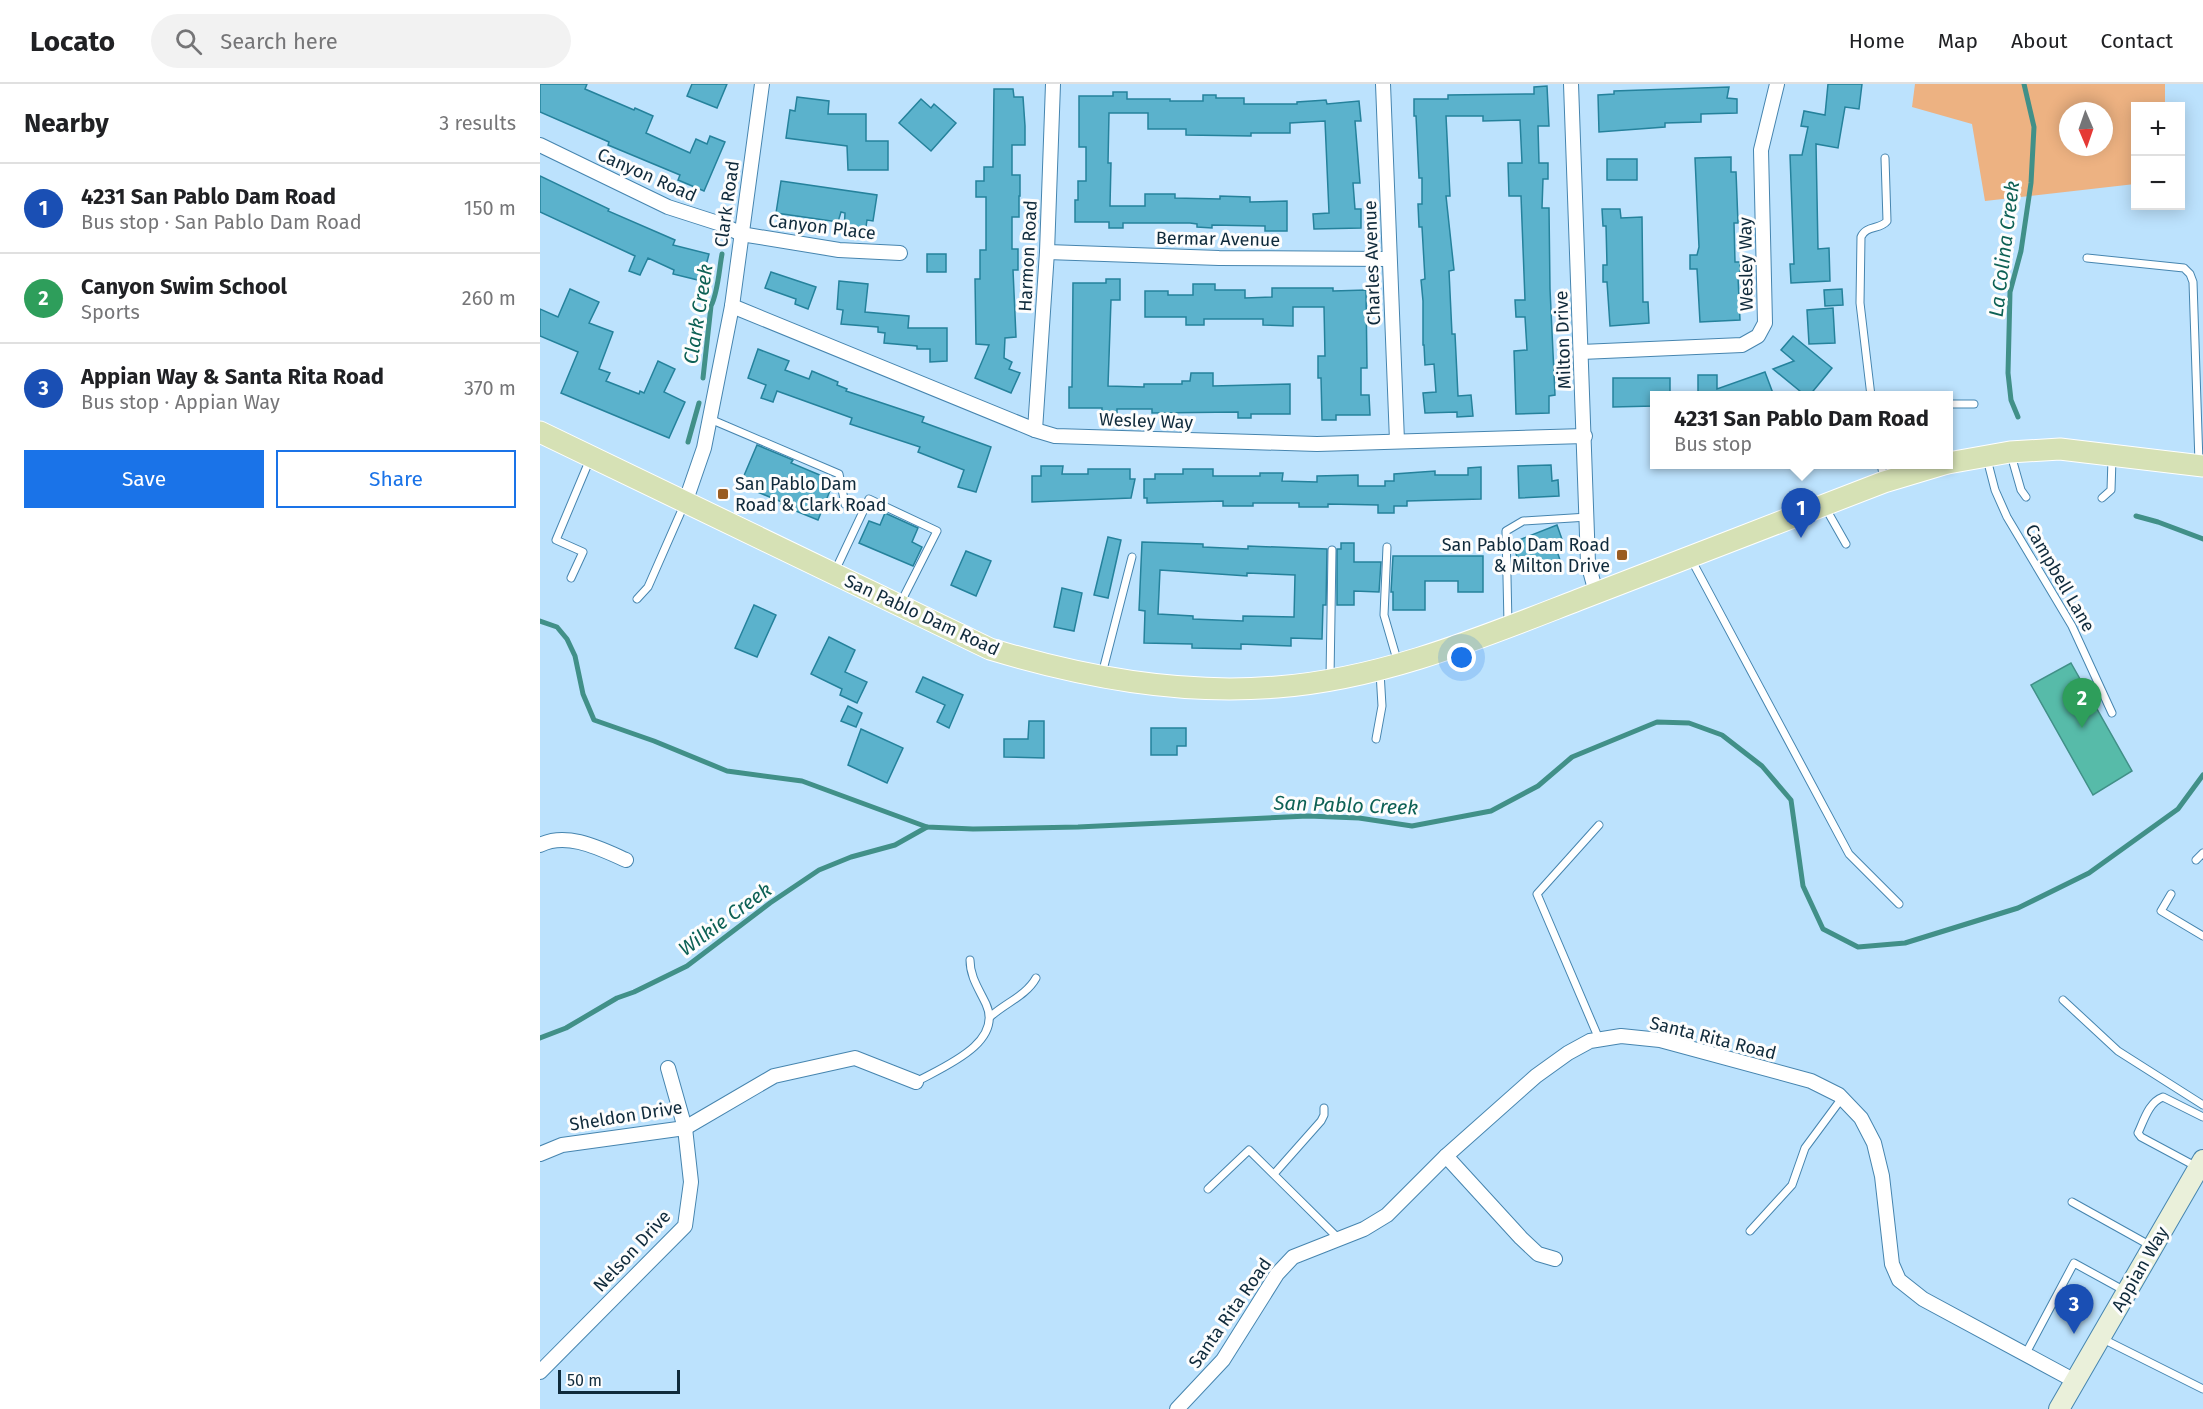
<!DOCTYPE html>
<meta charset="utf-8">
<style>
:root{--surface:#fff;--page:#f2f2f2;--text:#202124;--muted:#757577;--line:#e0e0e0;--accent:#1a73e8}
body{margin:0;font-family:"Fira Sans",sans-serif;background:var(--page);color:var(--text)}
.controls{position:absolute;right:18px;top:18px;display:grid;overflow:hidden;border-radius:0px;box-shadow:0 3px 15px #0003}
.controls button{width:54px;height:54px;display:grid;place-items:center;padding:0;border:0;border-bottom:2px solid var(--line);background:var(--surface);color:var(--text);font:30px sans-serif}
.compass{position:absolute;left:1519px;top:18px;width:54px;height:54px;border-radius:50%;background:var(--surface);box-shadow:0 3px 15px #0003;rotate:178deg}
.scale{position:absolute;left:18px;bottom:15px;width:122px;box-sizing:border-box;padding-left:6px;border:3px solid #0f2a3b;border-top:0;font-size:16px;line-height:21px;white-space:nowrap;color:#0f2a3b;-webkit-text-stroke:4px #fdfdfd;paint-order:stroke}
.you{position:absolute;left:922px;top:574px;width:21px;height:21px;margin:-15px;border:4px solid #fff;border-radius:50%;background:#1a73e8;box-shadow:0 0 0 9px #1a73e833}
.badge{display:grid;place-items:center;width:39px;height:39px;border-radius:50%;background:var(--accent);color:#fff;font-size:20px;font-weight:700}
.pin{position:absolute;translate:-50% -50px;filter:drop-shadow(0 2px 3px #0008)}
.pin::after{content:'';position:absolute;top:32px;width:21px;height:18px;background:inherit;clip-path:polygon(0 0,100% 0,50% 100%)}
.popup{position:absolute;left:1110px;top:307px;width:303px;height:78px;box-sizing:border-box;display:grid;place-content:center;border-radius:0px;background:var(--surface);filter:drop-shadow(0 2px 4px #0005);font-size:20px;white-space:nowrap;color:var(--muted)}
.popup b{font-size:22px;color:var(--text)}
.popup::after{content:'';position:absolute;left:50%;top:100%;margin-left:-12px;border:12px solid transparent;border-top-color:var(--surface)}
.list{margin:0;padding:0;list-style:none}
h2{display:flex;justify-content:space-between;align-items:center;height:78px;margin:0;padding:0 24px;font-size:26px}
h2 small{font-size:20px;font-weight:400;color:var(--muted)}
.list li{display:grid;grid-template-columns:39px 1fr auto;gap:18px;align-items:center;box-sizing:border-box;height:90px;padding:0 24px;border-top:2px solid var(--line)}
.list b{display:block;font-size:22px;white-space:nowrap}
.list p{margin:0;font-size:20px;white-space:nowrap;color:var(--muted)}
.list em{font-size:20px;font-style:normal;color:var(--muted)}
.actions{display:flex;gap:12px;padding:18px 24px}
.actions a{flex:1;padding:14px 0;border:2px solid var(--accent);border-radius:0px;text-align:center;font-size:21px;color:var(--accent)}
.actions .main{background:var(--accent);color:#fff}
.icon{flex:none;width:33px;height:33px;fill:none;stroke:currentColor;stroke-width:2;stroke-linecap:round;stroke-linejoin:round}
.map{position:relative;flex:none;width:1663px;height:1325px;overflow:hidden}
header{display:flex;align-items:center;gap:36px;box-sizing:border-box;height:84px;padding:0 30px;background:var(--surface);border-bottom:2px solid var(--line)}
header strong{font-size:28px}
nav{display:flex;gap:33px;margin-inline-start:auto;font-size:21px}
.search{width:420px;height:54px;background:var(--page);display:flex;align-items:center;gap:15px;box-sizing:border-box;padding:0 21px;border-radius:33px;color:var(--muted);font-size:22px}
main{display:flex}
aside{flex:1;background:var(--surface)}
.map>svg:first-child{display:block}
.green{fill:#edb282;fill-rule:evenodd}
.water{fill:#57bba9;stroke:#419088;stroke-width:1.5}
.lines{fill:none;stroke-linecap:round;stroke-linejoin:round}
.stream{stroke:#419088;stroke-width:5}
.building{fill:#5bb2cc;stroke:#25829c;stroke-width:1.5;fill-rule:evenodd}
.lane-casing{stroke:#4685af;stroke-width:9}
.street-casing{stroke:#4685af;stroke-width:16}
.secondary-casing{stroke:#4685af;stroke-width:22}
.primary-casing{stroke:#fff;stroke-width:23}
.lane{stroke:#fff;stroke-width:7}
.street{stroke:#fff;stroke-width:14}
.secondary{stroke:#eaf0da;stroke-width:20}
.primary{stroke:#d6e1b5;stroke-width:21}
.poi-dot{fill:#9a5c21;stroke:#fdfdfd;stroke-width:2}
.labels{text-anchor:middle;stroke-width:6;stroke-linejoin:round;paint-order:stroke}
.street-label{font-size:18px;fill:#0f2a3b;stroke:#fdfdfd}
.poi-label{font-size:18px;fill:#0f2a3b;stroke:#fdfdfd;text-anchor:start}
.water-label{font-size:20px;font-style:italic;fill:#0d6155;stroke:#fdfdfd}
</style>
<header>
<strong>Locato</strong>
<div class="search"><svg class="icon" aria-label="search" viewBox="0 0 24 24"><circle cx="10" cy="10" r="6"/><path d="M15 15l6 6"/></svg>Search here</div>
<nav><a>Home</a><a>Map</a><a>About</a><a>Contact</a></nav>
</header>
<main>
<aside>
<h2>Nearby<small>3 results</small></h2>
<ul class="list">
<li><span class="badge" style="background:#1a4fb4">1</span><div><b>4231 San Pablo Dam Road</b><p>Bus stop · San Pablo Dam Road</p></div><em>150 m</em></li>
<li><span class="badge" style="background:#2e9e5b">2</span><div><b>Canyon Swim School</b><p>Sports</p></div><em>260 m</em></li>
<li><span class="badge" style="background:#1a4fb4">3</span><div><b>Appian Way &amp; Santa Rita Road</b><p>Bus stop · Appian Way</p></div><em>370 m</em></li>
</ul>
<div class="actions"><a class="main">Save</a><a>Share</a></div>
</aside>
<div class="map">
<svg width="1663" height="1325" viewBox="0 0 1663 1325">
<rect width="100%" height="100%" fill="#bce2fd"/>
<path class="green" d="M1375,0H1625V22H1596L1595,100L1445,117L1432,40L1372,23ZM1528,27H1564V63H1528Z"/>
<path class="water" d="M1531,579L1592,687L1553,711L1491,601Z"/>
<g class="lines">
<g class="stream">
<path d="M163,294L171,222C178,208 179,186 182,170"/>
<path d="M1478,333L1471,316L1468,289L1470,208L1481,167L1491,99L1494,43L1484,0"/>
<path d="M148,358L159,319"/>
<path d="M1596,432L1618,438L1663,455"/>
<path d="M0,537L17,543L27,555L35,572L43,610L54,636L114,657L187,687L262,697L387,743L433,745L538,743L768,732L819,734L872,742L951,727L998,702L1032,673L1117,638L1149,639L1182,651L1222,682L1251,716L1263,802L1283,845L1318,863L1365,859L1478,824L1549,789L1638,725L1663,691"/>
<path d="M0,954L26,944L77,914L94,908L147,882L230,819L279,786L311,773L355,761L387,743"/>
</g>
</g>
<g class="building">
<path d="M0,0H47L45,5L94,26L95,24L113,32L106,49L150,69L156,55L167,60L170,52L185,58L164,107L138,96L140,91L68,61L69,58L0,28Z"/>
<path d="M152,0H187L177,24L147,12Z"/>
<path d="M1288,0H1322L1319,25L1305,23L1298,64L1276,60L1278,165L1289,164L1290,197L1251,199L1250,180H1254L1250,71H1262L1268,43L1261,42L1264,27L1285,31Z"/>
<path d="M1007,2L1009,42H998L999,79H1008V95H1003L1002,124H1009L1010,205L1015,311L1009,312V329L976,330L974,267L987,266L985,233H976L975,216H985L981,112H969L968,79H982L980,36L943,37V32H906L910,112H906L914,186L909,187L912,250H915L918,312L931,311L933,332L917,333V328L885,329L883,309L896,308L894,280L885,281L884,261H883V217L881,196L885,195L882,143H879L878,120H882V94H879L876,32H874V15H908V11L994,10V3Z"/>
<path d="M1189,3L1187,14L1197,15V29L1161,30V38L1125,39V43L1059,48L1058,11L1074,10V7Z"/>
<path d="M454,5H473L474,13H483L485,42V61H472V91H480V112H479V133H472V165H478V186H473L476,253L465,254L464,274L472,278L469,285L480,289L471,309L435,294L449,261L436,260L435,195H440V166H446V113H436V97H444V83H453Z"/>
<path d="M573,8H587V15H630V17H663V11H676V14H704V20H757V18L786,16L787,20L819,17L821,37H815L820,99H813L815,125H821V144L774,145L773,130L789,129L785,37L750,39V49H711V52L646,51V45H608V29H569L568,79H571L570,122H605V110H635V114L680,115V112L710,113V118L747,117V147H725V142L672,141V144L657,143V140L650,139H583V144H569V138H535V116H538V97H546V63H539V12H573Z"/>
<path d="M257,13L289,17L288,30H326V57H348V86H308L307,62L246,54L250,26L255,27Z"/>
<path d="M381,15L391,24L394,20L416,39L391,67L359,39Z"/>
<path d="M1191,73V88H1196L1198,139H1194L1195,178H1200V193H1198L1200,236L1160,238L1157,185H1150V171H1157L1159,163L1155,74Z"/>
<rect x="1067" y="75" width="30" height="21"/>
<path d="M0,92L69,125L68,127L135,156L133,161L169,170L162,197L133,190L134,186L108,174L100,191L89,187L95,172L0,128Z"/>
<path d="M241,97L337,111L333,137L327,136L325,150L304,147L305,129L301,128L298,138L236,129Z"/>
<path d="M1062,125H1080L1081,134L1102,133L1103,218H1108L1109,239L1070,242L1067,198H1063V181H1067L1066,142H1063Z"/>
<rect x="387" y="170" width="19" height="18"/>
<path d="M231,188L276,203L268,225L255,220L256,215L225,204Z"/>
<path d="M566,195H580V216H571L568,302L604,303V300H642V297H650L651,289H673V302L750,300V330H711V334H698V328L612,329V325H577V329H562V324H529V303H532L533,199H566Z"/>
<path d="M299,197L328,200L325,228L369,232L368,244H407V277L390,278V265H377V262L344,259L345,249L338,248V243L301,240L303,226L297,225Z"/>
<path d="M653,200H675V206H705V214L732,213V204H793V207L826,206L827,284H821V311H829L830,331H796V336H782L781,294H778V272H785L784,223H753V242L723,241V235H664V241H646V233H605V207H628V211H653Z"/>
<path d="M30,205L59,218L49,239L73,248L59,285L70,289L66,297L99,310L100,307L104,309L118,277L135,285L124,308L145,318L129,354L21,309L38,268L0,252V225L18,233Z"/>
<path d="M1302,205L1303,221L1285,222L1284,206Z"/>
<path d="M1293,224L1295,259L1269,260L1267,226Z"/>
<path d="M1253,252L1292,284L1269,312H1266L1233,285L1254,277L1241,266Z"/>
<path d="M218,265L249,277L245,286L269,295L272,287L298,298L297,301L307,305L306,307L384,333L382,338L451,363L436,408L418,403L424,386L378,368L380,363L310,340L312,334L237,307L233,318L221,314L226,301L208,294Z"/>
<path d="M1225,288L1234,312H1158V291H1177V305Z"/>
<path d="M1073,294H1130V312H1114V322L1073,323Z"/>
<path d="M217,361L253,376L251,379L294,397L278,436L241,421L242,418L200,401Z"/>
<path d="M1011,381L1012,397L1018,396L1019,412L979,414L978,382Z"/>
<path d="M501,382H523L522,390H548V385H590V395H595L591,414L492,418V392H501Z"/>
<path d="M941,383V415L867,417V422H854V429H838V421L788,420V423H759V419H713V422H683V417L607,419V414H604V395H615V390H643V385H673V392H720V389H743L742,397L777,398V392L818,391V402H845V397H854V390L895,387V391H928V384Z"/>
<path d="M345,429L378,444L372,458L382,463L373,482L319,459L329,437L340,441Z"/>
<path d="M1017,441L1024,461L1016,464L1020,476L984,490L974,465L981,462L979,456Z"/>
<path d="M568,453L581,456L568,514L554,511Z"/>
<path d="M602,458L663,460V463L708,465V462L787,465L786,521H783L782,555L751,554V562L701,560V565L652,564V560L604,559L605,527L599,526ZM620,486L707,492V489L755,491L754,533L703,532V537L653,535V532L618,530Z"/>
<path d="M801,459H814V478H841L839,508L814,507V521H797V465H801Z"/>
<path d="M426,467L451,477L436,512L411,501Z"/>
<path d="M853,472H943V508H918V497H885V526H853V508H851Z"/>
<path d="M522,504L542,509L534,547L514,543Z"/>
<path d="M214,521L236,531L217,573L195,564Z"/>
<path d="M289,553L315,566L305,588L327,598L317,619L300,611L302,605L271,590Z"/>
<path d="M383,593L423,611L409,644L397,638L405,621L376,608Z"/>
<path d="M308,622L322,629L316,643L301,637Z"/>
<path d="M489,637H504V674L464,673V655H488Z"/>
<path d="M611,644H646V662H637V671H611Z"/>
<path d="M321,645L363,664L347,699L308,681Z"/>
</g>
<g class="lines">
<g class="lane-casing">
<g id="lane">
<path d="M1547,174L1644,184L1650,190L1653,198L1659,379"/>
<path d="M1331,312L1320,219L1321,153C1326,141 1340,146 1347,137L1345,74"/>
<path d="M1408,320H1434"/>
<path d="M170,335L299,390L305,420"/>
<path d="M1471,371L1481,406L1486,413"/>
<path d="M1447,375L1455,406L1467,433L1532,542L1572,629"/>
<path d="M1341,380L1344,395"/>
<path d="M1562,414L1571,406L1572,375"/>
<path d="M1285,423L1306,460"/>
<path d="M847,463L844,531L858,579"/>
<path d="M1151,475L1309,770L1359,820"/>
<path d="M295,487L329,415L397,447L360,520"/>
<path d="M31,494L43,468L16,456L50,375"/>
<path d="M97,515L108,503L144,421"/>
<path d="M968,540L966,447L983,437L1048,433"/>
<path d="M562,590L592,473"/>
<path d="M790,594L792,466"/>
<path d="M836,655L842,622L840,588"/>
<path d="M1656,776L1663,769"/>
<path d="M1631,810L1621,827L1663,852"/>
<path d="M1523,916L1578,967L1663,1021"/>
<path d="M450,933C465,919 486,912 496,894"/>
<path d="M1059,955L997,810L1059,741"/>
<path d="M376,998C403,983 464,959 446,920C439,905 430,893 430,876"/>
<path d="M1657,1083L1601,1053L1598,1049C1604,1036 1609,1018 1623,1013L1663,1033"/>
<path d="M734,1090L781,1037L784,1031V1024"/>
<path d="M668,1105L709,1066L798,1154"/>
<path d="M1532,1118L1611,1162"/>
<path d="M1210,1147L1252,1101L1265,1064L1302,1014"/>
<path d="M1563,1255L1663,1305"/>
<path d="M1485,1271L1534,1179L1585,1207"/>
</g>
</g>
<g class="street-casing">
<g id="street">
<path d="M843,0L857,357"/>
<path d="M1031,0L1048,479L1056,509"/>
<path d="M0,61L128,123L181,140L201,150L299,166L360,169"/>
<path d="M507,168L679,174L849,175"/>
<path d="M192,222L495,346L515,352L777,360L1045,352"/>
<path d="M1041,268L1202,261L1218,252L1225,239L1221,66L1237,0"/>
<path d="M495,346L507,168L513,0"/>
<path d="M145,419L164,364L192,222L222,0"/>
<path d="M0,761C27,747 61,765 86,776"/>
<path d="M0,1070L22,1061L145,1044L234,992L315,974L376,998"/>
<path d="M906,1072L981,1154L998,1170L1015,1175"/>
<path d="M0,1288L145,1142L151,1098L145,1044L128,984"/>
<path d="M637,1325L683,1276L737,1190L753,1173L824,1145L847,1131L906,1072L996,992L1028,969L1050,957L1081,952L1120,956L1271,997L1299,1011L1321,1034L1334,1059L1342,1092L1352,1180L1359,1196L1383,1215L1535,1297"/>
</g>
</g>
<g class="secondary-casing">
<path id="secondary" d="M1519,1325L1663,1076"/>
</g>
<g class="primary-casing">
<g id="primary">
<path d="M0,348L450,565C543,593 639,611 737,603C842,595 940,554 1038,516C1140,477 1242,437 1344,398L1404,380"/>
<path d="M1408,379L1470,368L1520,365L1663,382"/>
</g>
</g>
<use href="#lane" class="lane"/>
<use href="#street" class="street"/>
<use href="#secondary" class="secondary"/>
<use href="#primary" class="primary"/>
</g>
<g class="poi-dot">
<rect x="177" y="404" width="12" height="12" rx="3"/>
<rect x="1076" y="465" width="12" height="12" rx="3"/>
</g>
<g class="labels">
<g class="street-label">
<text transform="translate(107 91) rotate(24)" y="6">Canyon Road</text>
<text transform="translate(187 120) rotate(-82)" y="6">Clark Road</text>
<text transform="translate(282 143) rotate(7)" y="6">Canyon Place</text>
<text transform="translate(678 155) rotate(1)" y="6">Bermar Avenue</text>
<text transform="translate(488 172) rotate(-87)" y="6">Harmon Road</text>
<text transform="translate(832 179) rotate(-92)" y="6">Charles Avenue</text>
<text transform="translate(1206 180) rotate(-91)" y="6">Wesley Way</text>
<text transform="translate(1023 256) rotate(-92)" y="6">Milton Drive</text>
<text transform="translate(606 337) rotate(2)" y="6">Wesley Way</text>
<text transform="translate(1520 494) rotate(60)" y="6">Campbell Lane</text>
<text transform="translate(382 531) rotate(25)" y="6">San Pablo Dam Road</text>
<text transform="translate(1173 954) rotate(14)" y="6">Santa Rita Road</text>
<text transform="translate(86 1032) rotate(-9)" y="6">Sheldon Drive</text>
<text transform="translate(92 1167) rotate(-47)" y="6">Nelson Drive</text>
<text transform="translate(1600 1185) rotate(-60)" y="6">Appian Way</text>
<text transform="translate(690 1229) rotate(-55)" y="6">Santa Rita Road</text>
</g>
<g class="poi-label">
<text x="195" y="406">San Pablo Dam<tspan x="195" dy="21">Road &amp; Clark Road</tspan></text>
<text x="1070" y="467" text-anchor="end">San Pablo Dam Road<tspan x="1070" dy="21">&amp; Milton Drive</tspan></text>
</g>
<g class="water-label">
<text transform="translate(1464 165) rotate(-83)" y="7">La Colina Creek</text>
<text transform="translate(158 230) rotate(-81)" y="7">Clark Creek</text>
<text transform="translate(806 721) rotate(2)" y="7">San Pablo Creek</text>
<text transform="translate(185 835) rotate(-36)" y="7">Wilkie Creek</text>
</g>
</g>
</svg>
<div class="controls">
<button>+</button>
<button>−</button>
</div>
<svg class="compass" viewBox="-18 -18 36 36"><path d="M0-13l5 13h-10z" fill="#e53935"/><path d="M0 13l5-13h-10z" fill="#757577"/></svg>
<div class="scale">50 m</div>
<div class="you"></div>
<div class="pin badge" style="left:1261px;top:454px;background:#1a4fb4">1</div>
<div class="popup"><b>4231 San Pablo Dam Road</b>Bus stop</div>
<div class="pin badge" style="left:1542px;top:644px;background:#2e9e5b">2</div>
<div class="pin badge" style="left:1534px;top:1250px;background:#1a4fb4">3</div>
</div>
</main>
